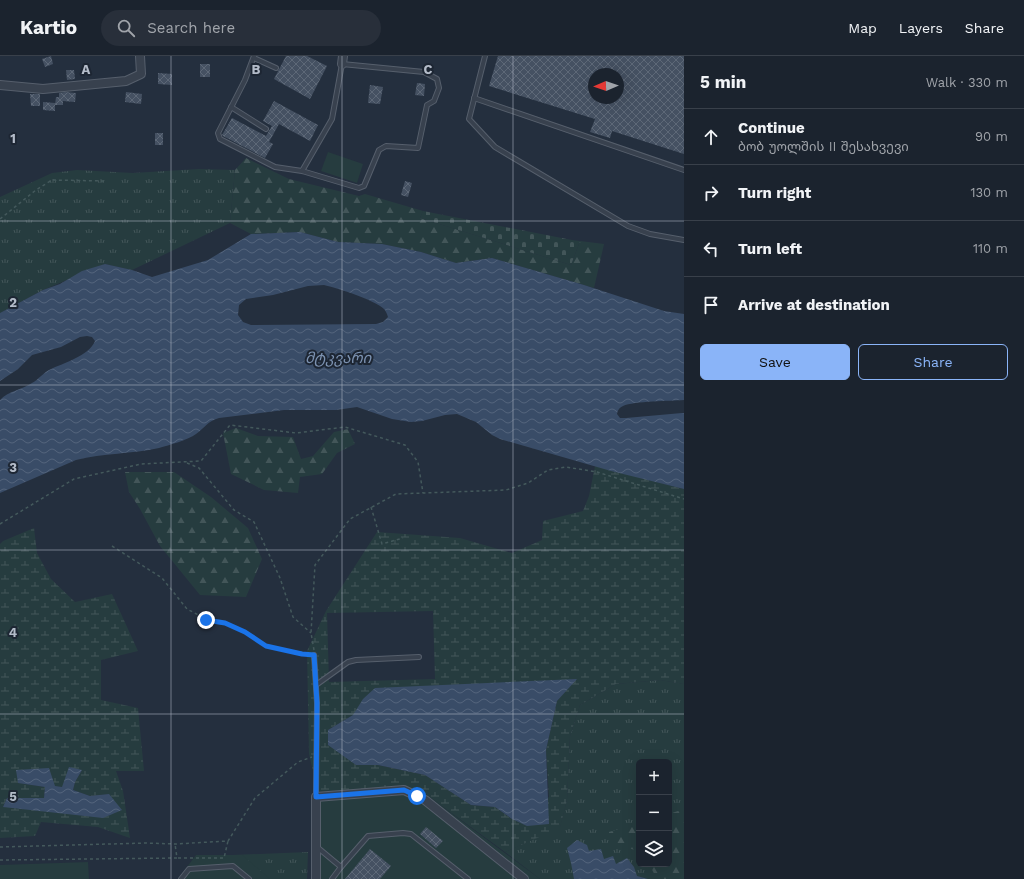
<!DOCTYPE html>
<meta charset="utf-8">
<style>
:root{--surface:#1b232e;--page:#282f3a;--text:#f1f3f6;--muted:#a0a4aa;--line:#39404a;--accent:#8ab4f8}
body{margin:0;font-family:"Work Sans","Noto Sans Georgian",sans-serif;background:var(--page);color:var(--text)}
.controls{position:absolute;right:12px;bottom:12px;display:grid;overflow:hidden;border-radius:6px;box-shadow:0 4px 16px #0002}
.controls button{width:36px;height:36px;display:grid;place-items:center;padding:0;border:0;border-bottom:1px solid var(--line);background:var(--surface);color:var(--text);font:20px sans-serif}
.compass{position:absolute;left:588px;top:12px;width:36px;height:36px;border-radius:50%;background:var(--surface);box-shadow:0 4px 16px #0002;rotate:268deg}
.stop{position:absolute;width:12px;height:12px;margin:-9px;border:3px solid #1a73e8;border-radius:50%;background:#fff}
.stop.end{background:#1a73e8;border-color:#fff;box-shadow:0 1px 4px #0008}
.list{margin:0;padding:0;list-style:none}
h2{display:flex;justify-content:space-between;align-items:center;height:52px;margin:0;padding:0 16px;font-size:17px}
h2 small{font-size:13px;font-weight:400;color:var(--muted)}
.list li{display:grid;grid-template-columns:26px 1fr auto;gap:12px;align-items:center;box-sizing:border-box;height:56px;padding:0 16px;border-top:1px solid var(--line)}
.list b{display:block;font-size:15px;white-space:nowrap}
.list p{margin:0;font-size:13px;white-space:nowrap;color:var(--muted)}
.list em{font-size:13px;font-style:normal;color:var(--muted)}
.actions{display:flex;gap:8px;padding:12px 16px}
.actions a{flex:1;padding:9px 0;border:1px solid var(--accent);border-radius:6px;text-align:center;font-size:14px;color:var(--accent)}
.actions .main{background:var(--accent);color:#111}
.icon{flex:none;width:22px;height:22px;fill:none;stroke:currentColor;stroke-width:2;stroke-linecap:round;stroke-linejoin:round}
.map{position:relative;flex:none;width:684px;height:823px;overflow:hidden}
header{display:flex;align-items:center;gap:24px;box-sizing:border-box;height:56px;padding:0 20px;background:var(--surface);border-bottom:1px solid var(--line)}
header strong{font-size:19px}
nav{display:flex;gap:22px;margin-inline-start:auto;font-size:14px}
.search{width:280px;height:36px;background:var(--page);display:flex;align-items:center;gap:10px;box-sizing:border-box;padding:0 14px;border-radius:22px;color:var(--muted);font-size:15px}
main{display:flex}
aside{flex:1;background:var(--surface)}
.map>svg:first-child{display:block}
.grass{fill:url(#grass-tufts);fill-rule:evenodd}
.forest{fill:url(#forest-firs)}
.wetland{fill:url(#wetland-marsh);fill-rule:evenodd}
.cemetery{fill:url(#cemetery-stones)}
.garden{fill:#263c3f}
.water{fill:url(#water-waves);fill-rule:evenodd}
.building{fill:url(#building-cross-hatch);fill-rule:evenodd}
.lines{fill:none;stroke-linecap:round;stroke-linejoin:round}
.lane-casing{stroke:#565f6c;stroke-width:6}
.street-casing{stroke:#565f6c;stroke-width:10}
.path{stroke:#44595c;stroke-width:1.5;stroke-dasharray:3 3;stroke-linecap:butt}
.lane{stroke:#38414e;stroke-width:4}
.street{stroke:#38414e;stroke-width:8}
.route{stroke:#1a73e8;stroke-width:5}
.grid{fill:none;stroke:#b4bcc9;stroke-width:1;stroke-opacity:0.55}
.labels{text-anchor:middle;stroke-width:4;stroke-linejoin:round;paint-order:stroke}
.water-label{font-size:15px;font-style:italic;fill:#7c92b1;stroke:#1d2633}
.grid-label{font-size:13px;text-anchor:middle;font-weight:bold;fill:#b4bcc9;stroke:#1d2633;stroke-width:4;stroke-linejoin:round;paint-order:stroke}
</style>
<header>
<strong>Kartio</strong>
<div class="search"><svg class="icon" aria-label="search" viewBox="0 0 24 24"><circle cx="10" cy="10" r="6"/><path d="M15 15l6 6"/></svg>Search here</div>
<nav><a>Map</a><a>Layers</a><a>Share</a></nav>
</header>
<main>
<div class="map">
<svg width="684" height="823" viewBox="0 0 684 823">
<defs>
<pattern id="grass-tufts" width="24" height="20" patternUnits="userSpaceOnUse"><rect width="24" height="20" fill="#263c3f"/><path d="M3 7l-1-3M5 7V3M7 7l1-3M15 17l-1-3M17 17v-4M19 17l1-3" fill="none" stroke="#435659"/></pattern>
<pattern id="forest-firs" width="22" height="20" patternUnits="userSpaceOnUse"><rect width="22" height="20" fill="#263c3f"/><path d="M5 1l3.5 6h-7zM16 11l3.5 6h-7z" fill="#435659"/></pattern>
<pattern id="wetland-marsh" width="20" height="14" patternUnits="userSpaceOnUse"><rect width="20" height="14" fill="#263c3f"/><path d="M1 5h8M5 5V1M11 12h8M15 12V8" fill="none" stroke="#435659"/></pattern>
<pattern id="cemetery-stones" width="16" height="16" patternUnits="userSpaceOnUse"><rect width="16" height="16" fill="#263c3f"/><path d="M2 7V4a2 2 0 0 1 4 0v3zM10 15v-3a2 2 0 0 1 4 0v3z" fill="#435659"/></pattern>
<pattern id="water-waves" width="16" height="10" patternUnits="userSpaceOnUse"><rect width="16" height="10" fill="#394c67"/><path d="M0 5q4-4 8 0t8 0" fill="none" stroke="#53647b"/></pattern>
<pattern id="building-cross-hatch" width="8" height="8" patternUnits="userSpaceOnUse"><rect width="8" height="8" fill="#455162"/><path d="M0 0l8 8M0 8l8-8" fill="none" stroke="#5d6877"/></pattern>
</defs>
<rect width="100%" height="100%" fill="#242f3e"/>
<g class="grass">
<path d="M199,113L235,114L230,167L132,214L105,208L43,234L0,257V141L52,117L77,114L133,117Z"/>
<path d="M660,624L684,628V823H540L505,796L560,771L567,744L570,680L580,649L616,628ZM639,706H669V808H639Z"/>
<path d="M308,796L307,823H261L233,799Z"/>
</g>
<g class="forest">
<path d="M246,102L289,123L359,140L365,138L423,155L420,162L571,209L580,185L604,188L594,232L492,202L456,207L421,196L382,188L338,186L300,176L251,178L230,167L235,114Z"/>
<path d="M236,372L258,380L293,381L301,403L313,400L334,376L348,373L355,388L337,397L322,418L300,421L298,437L264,434L231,418L223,377Z"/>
<path d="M125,416H174L211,441L248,472L262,503L246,541L200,539L160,490L140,453L129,436Z"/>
<path d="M684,753V823H657L649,808H669V758Z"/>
<path d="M639,767V795L609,787V776Z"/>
</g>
<g class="wetland">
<path d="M595,410L684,433V628L660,624L616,628L580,649L570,680L567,744L560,772L505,796L420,734L318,736L309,698L307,595L326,555L377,476L460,482L512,497L542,484L543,465L583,455L589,440ZM433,555L435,623L329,626L327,557ZM576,623L557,645L546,694L549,741L512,763L495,751L471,749L425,719L378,709H356L328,674L353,659Z"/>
<path d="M34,472L37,497L51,523L75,546L112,538L138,595L101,604V644L138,652L144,715H116L123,735L130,782L98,771L41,766L35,780L0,782V488L3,485ZM82,714L75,726L73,734L90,740L109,738L3,751L7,742H44L45,731L18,727L62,731Z"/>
</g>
<path class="cemetery" d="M423,155L572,184L580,185L571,209L420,162Z"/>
<g class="garden">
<path d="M328,96L363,108L357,127L321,115Z"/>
<path d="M404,734H420L540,823H312L314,750L318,736Z"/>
<path d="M196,799H242L270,823H178Z"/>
<path d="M88,806L89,823H0V809Z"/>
</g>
<g class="water">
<path d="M300,176L338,186L382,188L421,196L456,207L492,202L584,229L664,255L684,258V344C670,345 634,345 623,350C619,352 618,354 617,358L620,362H626L682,357H684V433L611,415L500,383L492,379L476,366L457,358L445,359L422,365L411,366L392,363L357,351L336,354H284L219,362C206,366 206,371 196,378C188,384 169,389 159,392C132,398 103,397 76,404L0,437V344C8,335 22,334 32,327C38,324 43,317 49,314C63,307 89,300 95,285L92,281L87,280L80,281L61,291L32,299L18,313L0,325V257L43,234L60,228L82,215L105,208L132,214L152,221L208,204L251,178ZM324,229C337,232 375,244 384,253C386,255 387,258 388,261L383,266L376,268L251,269L243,266L238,259L239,249L246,243L273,239L308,230Z"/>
<path d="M577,623L557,645L546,694L549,768L527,770L512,763L495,751L471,749L425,719L378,709H356L328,689V674L353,659L363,643L375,632Z"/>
<path d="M69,711L82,714L75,726L73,734L90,740L109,738L122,754L103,762L3,751L7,742H44L45,731L18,727L16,714L49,712L55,730L62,731Z"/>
<path d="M577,784L587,789L589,795L601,793L604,803L613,800L616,808L627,802L634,811L637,820L648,823H574L571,807L567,792Z"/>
</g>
<g class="building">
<path d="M51,0L53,8L45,11L42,3Z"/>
<path d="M286,0H307L327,10L310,43L274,23Z"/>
<path d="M498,0H684V98L612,75L610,82L590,76L595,63L489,30ZM594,18H618V42H594Z"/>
<rect x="200" y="8" width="10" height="13"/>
<path d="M66,14H74L75,23L67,24Z"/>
<path d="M158,17L172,18V29L158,28Z"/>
<path d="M417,27L425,28L424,40L415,39Z"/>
<path d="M370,29L383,31L380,48L368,47Z"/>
<path d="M65,36L76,37L75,46L63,45V49H55L56,41H59V37Z"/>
<path d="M126,36L142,38L141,48L125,46Z"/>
<path d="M30,38H40V50H31Z"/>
<path d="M274,45L318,69L310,85L279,68L269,86L273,88L265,102L223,80L222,79L232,62L266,80L272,70L263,65Z"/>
<path d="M43,46L55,47V55L43,54Z"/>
<rect x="155" y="77" width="8" height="12"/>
<path d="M405,125L412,127L408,141L401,139Z"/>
<path d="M426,771L443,785L436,792L420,778Z"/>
<path d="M370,793L391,810L380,823H345Z"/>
</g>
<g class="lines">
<g class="lane-casing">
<g id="lane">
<path d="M254,0L245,24L218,77L220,83L275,111L302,115L359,132L364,130L379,94L386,90L418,92L427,49L434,45L439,32L437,23L424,16L342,8L332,63L302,115"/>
<path d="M485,0L469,63L495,91L628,170L650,178L684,184"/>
<path d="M254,2L276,12"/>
<path d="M474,42L684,114"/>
<path d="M231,51L266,73"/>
<path d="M314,599L317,647L316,741"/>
<path d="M316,629L348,606L356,604L419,601"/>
<path d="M317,791L341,811L368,780L403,777L411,778L468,823"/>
<path d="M181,823L189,813L233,810L249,823"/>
<path d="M332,823L341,811"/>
</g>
</g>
<g class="street-casing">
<g id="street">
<path d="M342,8L343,0"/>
<path d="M0,29L43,33L126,25L141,18L140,0"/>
<path d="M316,823V741L404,734L425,744L524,823"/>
</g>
</g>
<g class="path">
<path d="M0,163L36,134L52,124L105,125"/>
<path d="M187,407L199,412L234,454L254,466L280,522L293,561L311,577"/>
<path d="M371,451L382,488L403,482"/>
<path d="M0,468L74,423L141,408L201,405L230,369L296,377L345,371L405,389L418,406L423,437"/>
<path d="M112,490L162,522L187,553L206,563L225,567L245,576L266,590L310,598"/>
<path d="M314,594L311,577L315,509L350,463L396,438L506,434L528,427L548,414L566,411L597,416L684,443"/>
<path d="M0,791L146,787L175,788L228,785L255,742L298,706L312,701"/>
<path d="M178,802H224L228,785"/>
<path d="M0,804L177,802L175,788"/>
</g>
<use href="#lane" class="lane"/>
<use href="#street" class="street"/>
</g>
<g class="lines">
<path class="route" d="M206,564L225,567L245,576L266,590L302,598L314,599L317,647L316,741L404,734L417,740"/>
</g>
<path class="grid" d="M171,0V823M342,0V823M513,0V823M0,165H684M0,329H684M0,494H684M0,658H684"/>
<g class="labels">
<g class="water-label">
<text x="338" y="307">მტკვარი</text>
</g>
</g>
<g class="grid-label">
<text x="86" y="18">A</text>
<text x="256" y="18">B</text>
<text x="428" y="18">C</text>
<text x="13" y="87">1</text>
<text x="13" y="251">2</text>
<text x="13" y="416">3</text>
<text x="13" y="581">4</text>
<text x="13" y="745">5</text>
</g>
</svg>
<div class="controls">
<button>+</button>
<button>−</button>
<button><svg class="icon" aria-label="layers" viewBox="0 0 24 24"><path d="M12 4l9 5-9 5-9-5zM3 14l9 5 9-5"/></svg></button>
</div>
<svg class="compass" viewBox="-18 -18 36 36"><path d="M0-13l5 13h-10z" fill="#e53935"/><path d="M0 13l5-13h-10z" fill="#a0a4aa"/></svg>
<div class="stop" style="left:417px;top:740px"></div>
<div class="stop end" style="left:206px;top:564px"></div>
</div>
<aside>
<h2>5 min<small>Walk · 330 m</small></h2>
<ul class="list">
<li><svg class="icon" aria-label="ahead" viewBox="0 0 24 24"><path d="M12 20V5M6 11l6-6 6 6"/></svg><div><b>Continue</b><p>ბობ უოლშის II შესახვევი</p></div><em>90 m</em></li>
<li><svg class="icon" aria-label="right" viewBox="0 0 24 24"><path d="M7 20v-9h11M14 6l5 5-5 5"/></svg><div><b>Turn right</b></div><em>130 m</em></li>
<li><svg class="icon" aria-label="left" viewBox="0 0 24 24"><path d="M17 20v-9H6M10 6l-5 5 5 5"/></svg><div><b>Turn left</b></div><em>110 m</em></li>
<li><svg class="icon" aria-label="arrive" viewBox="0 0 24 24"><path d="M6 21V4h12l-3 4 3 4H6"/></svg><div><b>Arrive at destination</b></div></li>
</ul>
<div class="actions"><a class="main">Save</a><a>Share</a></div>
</aside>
</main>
